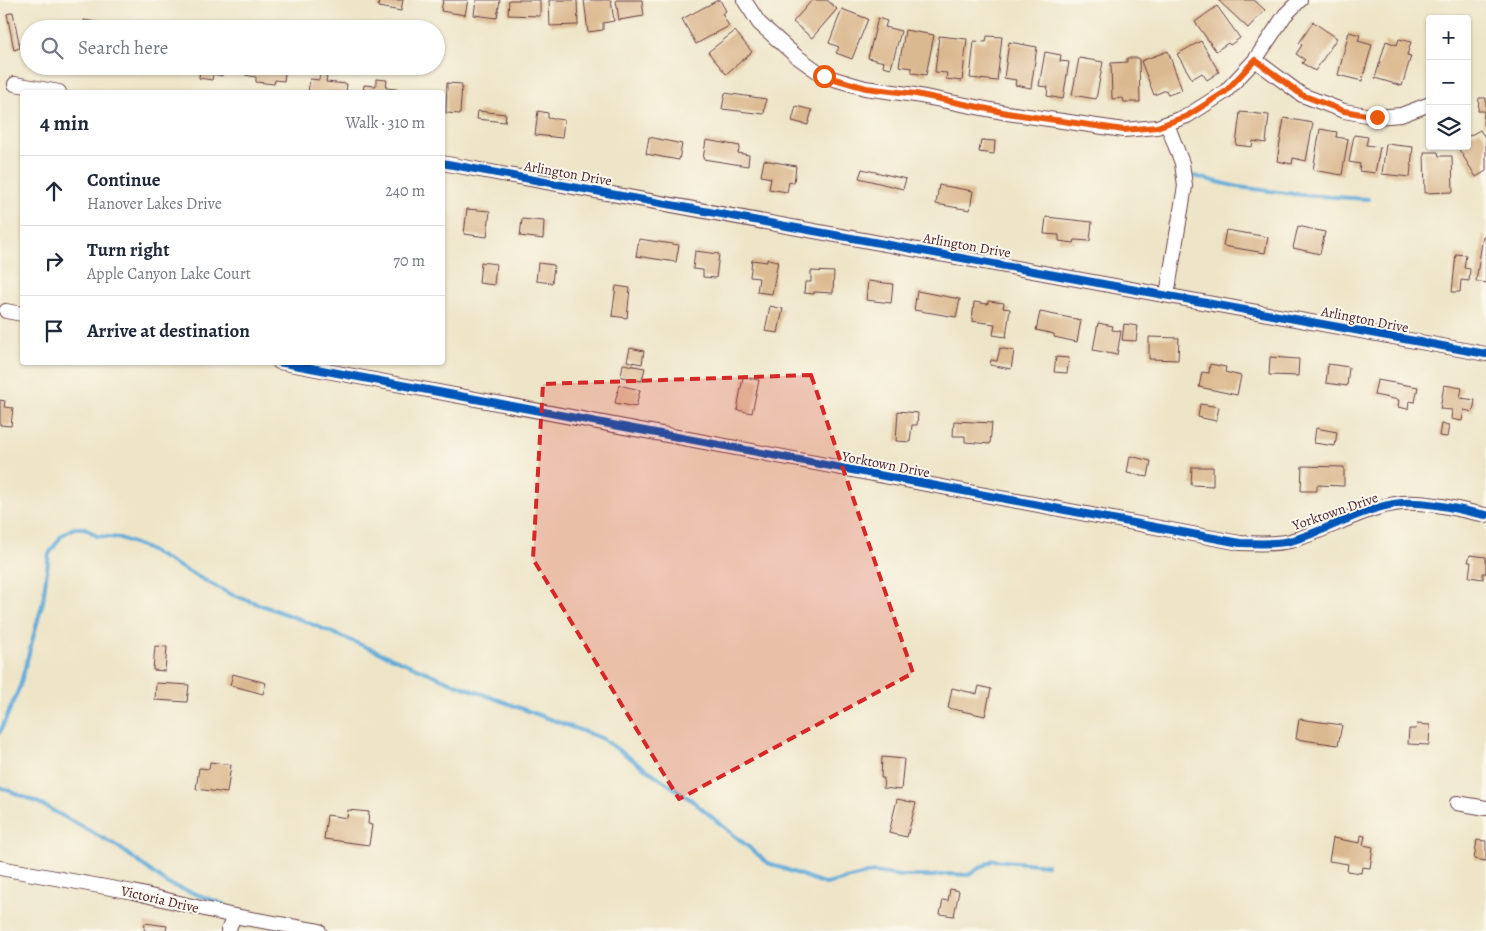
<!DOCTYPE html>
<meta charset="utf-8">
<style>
:root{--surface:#fff;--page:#f6f6f7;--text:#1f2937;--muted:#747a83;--line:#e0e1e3}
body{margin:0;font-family:Alegreya,serif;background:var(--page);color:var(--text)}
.controls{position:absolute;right:15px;top:15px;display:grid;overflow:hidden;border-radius:5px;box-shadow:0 1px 4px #0004}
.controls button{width:45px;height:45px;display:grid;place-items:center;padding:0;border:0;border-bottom:1px solid var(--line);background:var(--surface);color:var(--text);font:25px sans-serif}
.stop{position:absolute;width:15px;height:15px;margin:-11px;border:4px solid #ea580c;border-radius:50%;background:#fff}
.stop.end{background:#ea580c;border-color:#fff;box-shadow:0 1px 5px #0008}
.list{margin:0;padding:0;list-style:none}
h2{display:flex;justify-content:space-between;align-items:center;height:65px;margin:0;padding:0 20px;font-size:21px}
h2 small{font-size:16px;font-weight:400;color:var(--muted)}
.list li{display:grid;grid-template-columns:32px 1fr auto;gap:15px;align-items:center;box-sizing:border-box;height:70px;padding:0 20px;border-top:1px solid var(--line)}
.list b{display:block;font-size:19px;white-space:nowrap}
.list p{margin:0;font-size:16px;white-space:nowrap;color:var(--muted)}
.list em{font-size:16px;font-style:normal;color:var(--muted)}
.icon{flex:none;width:28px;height:28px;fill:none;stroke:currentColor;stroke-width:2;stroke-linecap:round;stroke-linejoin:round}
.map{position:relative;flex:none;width:1486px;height:931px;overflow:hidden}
.search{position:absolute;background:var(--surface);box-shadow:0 1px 4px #0004;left:20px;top:20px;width:425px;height:55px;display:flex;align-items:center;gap:12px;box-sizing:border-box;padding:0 18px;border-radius:28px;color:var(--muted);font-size:19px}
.panel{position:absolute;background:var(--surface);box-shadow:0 1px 4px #0004;left:20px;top:90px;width:425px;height:275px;border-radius:5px}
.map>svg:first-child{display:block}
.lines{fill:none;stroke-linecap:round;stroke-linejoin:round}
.stream{stroke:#60aad8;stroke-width:4}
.building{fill:#dbb990}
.street-casing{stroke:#633d43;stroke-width:16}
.street{stroke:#fff;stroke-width:14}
.cycleway-casing{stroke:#fbf7ec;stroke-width:11}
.cycleway{stroke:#0057b8;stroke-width:8}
.route{stroke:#ea580c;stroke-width:6}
.marked{fill:#d62828;fill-opacity:0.2;stroke:#d62828;stroke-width:4;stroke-dasharray:10 6;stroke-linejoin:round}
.labels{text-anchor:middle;stroke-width:4;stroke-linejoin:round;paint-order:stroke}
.street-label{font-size:14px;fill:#4a1f2b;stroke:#fbf7ec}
</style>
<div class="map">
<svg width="1486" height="931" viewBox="0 0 1486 931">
<rect width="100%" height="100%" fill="#fbf7ec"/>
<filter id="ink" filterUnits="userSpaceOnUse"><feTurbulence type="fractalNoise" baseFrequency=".02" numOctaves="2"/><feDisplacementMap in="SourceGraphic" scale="10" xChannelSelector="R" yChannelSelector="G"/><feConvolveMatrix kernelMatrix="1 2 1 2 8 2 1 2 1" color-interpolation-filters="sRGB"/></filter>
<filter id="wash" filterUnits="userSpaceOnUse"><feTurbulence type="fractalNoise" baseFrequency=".0096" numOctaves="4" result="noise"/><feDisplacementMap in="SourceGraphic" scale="20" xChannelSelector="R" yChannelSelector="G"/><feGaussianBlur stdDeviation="1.12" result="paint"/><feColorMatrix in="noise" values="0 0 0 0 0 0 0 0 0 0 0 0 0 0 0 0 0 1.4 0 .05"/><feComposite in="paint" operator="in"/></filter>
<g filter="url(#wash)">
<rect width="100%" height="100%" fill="#eee5c8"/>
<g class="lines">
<g class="stream">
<path d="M1194,176L1238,187L1302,195L1368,199"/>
<path d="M0,732L20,686L43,601L49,554L62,535L74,528H85L97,536L120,538L143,547L228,593L302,620L450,682L601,738L690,799L768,863L826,884L874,872L901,876H933L948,874L968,875L993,860L1047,865"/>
<path d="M0,787L39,803L117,846L168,884L224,904"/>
</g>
</g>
<g id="blocks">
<g class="building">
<path d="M379,0H403L401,11L378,7Z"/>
<path d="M443,0H468L465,15L441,11Z"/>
<path d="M476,0H500L497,18L474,15Z"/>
<path d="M509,0H540V16L508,15Z"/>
<path d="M549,0H577L578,25L550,26Z"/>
<path d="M584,0H611L614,21L603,23V30L588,32Z"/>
<path d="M616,0H642L644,16L619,20Z"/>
<path d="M718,0H720L726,11L722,14L729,26L696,44L682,19Z"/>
<path d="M812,0H827L837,9L812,38L793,22Z"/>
<path d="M1218,0H1254L1265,10L1248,28Z"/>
<path d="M1217,6L1240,38L1230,45L1228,43L1216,51L1195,22Z"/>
<path d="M842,9L868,19L852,59L836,53L839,47L829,43Z"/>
<path d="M13,12L20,48L14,50L7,14Z"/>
<path d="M878,18L887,21L885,27L901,31L891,68L883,66L884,62L868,58Z"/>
<path d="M84,20L102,23L101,29H76V26L83,27Z"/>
<path d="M1313,22L1337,38L1315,71L1302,63L1305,60L1296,54L1302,45L1299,43Z"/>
<path d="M321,23L341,25V29H321Z"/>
<path d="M905,30L934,35L926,75L912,73V68L899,66Z"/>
<path d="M735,31L752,52L726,74L708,52Z"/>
<path d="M1349,32L1360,35L1358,41L1372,45L1362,81L1338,75Z"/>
<path d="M939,36L967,39L962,81L946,79L947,73L935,72Z"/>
<path d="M987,36L1002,37L997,81L970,78L974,41L986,42Z"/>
<path d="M1399,39L1411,42L1407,55L1411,56L1402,86L1375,78L1386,41L1397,45Z"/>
<path d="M1201,41L1219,72L1207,80L1202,73L1192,79L1177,54Z"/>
<path d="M1009,42L1037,47L1031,88L1015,85L1016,80L1004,78Z"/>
<path d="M1168,51L1182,90L1168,95L1166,90L1154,95L1141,61Z"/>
<path d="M1045,52L1061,55L1060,61L1069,62L1063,99L1047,96L1048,87L1039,86Z"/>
<path d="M1079,58L1103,62L1096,99L1072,95Z"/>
<path d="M1127,58H1139L1140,102H1124L1123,98L1112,99L1111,63L1127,62Z"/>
<path d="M190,66H224L222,76L213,74L212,80L199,78L200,70L190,68Z"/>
<path d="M246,66H286L284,81L275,80L274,84L256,82V77L245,75Z"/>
<path d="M320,73L327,74L326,82L347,84L346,92H308L310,79L319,80Z"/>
<path d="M376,79L387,80L386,88L405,90V92H363L364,85L376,86Z"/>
<path d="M447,83L462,84L460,114L446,113Z"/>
<path d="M725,93L766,99L764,114L722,109Z"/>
<path d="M1479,98H1486V125H1483L1484,111H1478Z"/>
<path d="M796,106L812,110L808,125L792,121Z"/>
<path d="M478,111L506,114L505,122L477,119Z"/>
<path d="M538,111L548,113V118L564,120L562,138L535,135Z"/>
<path d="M1240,112L1269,115L1266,143L1253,141L1252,147L1236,145Z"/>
<path d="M1284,118L1313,123L1306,161L1293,158L1292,164L1277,161Z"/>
<path d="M1320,129L1337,132L1336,137L1348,139L1342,175L1313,170Z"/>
<path d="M1480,130L1486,139V171L1476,177L1457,146H1467V137Z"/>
<path d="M1354,135L1368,137L1366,145L1380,147L1375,173L1359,171L1360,164L1349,162Z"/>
<path d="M649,137L682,144L679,160L646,154Z"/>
<path d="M706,140L740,146L738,153L749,155L748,166L703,159Z"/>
<path d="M981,140L995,141L994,154L979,152Z"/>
<path d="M1386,144L1413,147L1410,177L1382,174Z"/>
<path d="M1424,152H1438L1439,156H1452L1453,192L1425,193Z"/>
<path d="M764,160L796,166L794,183L789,182L787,192L769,189L771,178L761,176Z"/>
<path d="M862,169L906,179L903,189L859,178Z"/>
<path d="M939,185L973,191L970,210L936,204Z"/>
<path d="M467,209L490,211L487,237L464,234Z"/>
<path d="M1046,217L1092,222L1090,241L1075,240L1074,243L1059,241V235L1044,234Z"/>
<path d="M522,219L544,221L543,239L520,236Z"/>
<path d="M1298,226L1325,232L1320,254L1293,248Z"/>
<path d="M1226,230L1268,237L1265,253L1223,246Z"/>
<path d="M1483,236H1486V283L1476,281Z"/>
<path d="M639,239L679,245L676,262L636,256Z"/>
<path d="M695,251L719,254L716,278L703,277V270L693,269Z"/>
<path d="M1456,254L1466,255L1464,268L1470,269L1469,281L1461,280L1460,292H1452Z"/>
<path d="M767,259L778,261L772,294L757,292L759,278L750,277L752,260L767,262Z"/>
<path d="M481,262L496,264L494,285L479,283Z"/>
<path d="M538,263L554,265L552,283L536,281Z"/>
<path d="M811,271L834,272L833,293L814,292V294L804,293L805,282H811Z"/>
<path d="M868,281L893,284L891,303L866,300Z"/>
<path d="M616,286L630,288L627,318L612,316Z"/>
<path d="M917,291L960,299L956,317L914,310Z"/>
<path d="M988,301L1004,303L1003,308L1010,309L1006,337L993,335L995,324L972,321L974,302L988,304Z"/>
<path d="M770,306L783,309L778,333L765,331Z"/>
<path d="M1040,312L1081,320L1077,342L1054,337V334L1036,330Z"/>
<path d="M1098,323L1113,326L1112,330L1121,331L1117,355L1093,350Z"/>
<path d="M1124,324L1138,326L1136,341L1122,340Z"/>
<path d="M1149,337L1179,338L1178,360L1149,359Z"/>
<path d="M630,348L644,351L642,364L627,361Z"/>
<path d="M1000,348L1014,351L1011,369L990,365L991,360L997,361Z"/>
<path d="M1056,357L1069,358L1067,373L1054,372Z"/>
<path d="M1270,357L1299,359L1298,376L1269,375Z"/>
<path d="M623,364L645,368L642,381L621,377Z"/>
<path d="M1210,364L1226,367L1225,372L1241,376L1237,395L1199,387L1202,372L1209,373Z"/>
<path d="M1328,364L1349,367L1347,386L1326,383Z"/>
<path d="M743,377L759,380L752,413L737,410Z"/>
<path d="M1377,380L1418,387L1415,402L1409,401L1408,409L1398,407L1399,400L1374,395Z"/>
<path d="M619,385L640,390L636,407L615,403Z"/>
<path d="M1444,385L1462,388L1460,398L1475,400L1473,412L1464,410L1462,421L1451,419L1452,410L1440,409Z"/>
<path d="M0,400L5,401L4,407L13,408L11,426L0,425Z"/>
<path d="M1200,404L1219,407L1216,421L1198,417Z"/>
<path d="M898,411L918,413L917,425H912L910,442L896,441Z"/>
<path d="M954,421L992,423L990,444L965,442V436H953Z"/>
<path d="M1441,424L1449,425L1447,437L1439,436Z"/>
<path d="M1316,428L1337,432L1335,446L1314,443Z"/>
<path d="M1130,456L1151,461L1148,477L1127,473Z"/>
<path d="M1302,466L1344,467V486L1317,485V491H1301Z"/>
<path d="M1192,467H1213V486L1191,485Z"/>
<path d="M1470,555L1486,557V573H1483V579L1469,577L1471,562H1468Z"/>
<path d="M155,646L167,647L165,671L153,670Z"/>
<path d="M233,674L266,683L263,694L230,685Z"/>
<path d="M156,683L189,685L187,702L155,700Z"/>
<path d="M979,686L991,689L985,716L948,708L952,688L977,694Z"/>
<path d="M1299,719L1342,725L1338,745L1296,739Z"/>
<path d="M1417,724L1430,725L1429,745L1408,744L1409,729H1416Z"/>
<path d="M882,757L904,759L901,790L883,788L884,778H881Z"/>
<path d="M210,762L231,765L227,793L196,789L199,768L209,769Z"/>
<path d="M897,799L916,803L907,837L889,833Z"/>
<path d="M348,810L369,812L368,824L372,825L369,845L324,839L327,815L347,818Z"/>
<path d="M1361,835L1365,836L1363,845L1373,847L1370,868L1362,867L1361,873L1347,871L1348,864L1329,861L1333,838L1360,843Z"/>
<path d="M1477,840L1486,841V861L1474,859Z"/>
<path d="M950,889L959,891L954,916L940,914L943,900L948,901Z"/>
<path d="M145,923L167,926L166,931H144Z"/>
</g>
</g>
</g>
<g filter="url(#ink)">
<use href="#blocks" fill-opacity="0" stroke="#633d43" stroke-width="1"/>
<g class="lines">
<g class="street-casing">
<g id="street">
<path d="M744,0L759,23L796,56L824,76L865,88L915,95L1007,113L1124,130L1157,127L1187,116L1225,92L1255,60L1285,15L1300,0"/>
<path d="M1255,60L1302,95L1344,111L1377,117L1401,115L1430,104"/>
<path d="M15,84L59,92"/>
<path d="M442,163L1486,354"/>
<path d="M1167,295L1185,186L1182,163L1167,124"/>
<path d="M6,311L22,314"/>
<path d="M279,362L1240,543C1256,543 1273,545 1290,541C1328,531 1362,507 1402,503C1430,501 1459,510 1486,515"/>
<path d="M1457,803L1486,808"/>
<path d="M0,868L133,892L234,916L319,931"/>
<path d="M228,931L234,916"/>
</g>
</g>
<use href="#street" class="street"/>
<g class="cycleway-casing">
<g id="cycleway">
<path d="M442,163L1486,354"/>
<path d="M279,362L1240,543C1256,543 1273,545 1290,541C1328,531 1362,507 1402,503C1430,501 1459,510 1486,515"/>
</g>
</g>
<use href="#cycleway" class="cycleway"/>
</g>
</g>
<g class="lines" filter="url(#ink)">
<path class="route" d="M824,76L866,88L916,94L1007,113L1124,130L1157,127L1187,116L1225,92L1255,60L1302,95L1344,111L1377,117"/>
</g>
<path class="marked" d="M811,375L913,673L679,799L533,559L543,384Z"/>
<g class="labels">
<g class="street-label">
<text transform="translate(568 173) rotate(10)" y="5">Arlington Drive</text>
<text transform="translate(967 245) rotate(10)" y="5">Arlington Drive</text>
<text transform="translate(1365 319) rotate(11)" y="5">Arlington Drive</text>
<text transform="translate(886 464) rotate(11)" y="5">Yorktown Drive</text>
<text transform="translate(1335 511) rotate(-19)" y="5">Yorktown Drive</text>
<text transform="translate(160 899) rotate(13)" y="5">Victoria Drive</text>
</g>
</g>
</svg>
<div class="controls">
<button>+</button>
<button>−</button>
<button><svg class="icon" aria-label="layers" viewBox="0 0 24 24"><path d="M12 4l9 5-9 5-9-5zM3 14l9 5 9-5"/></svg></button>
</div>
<div class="stop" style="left:824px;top:76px"></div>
<div class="stop end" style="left:1377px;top:117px"></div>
<div class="search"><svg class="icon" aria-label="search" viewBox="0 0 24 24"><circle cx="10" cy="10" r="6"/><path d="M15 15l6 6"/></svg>Search here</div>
<section class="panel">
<h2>4 min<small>Walk · 310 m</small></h2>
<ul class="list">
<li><svg class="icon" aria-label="ahead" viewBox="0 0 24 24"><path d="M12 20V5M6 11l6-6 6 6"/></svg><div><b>Continue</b><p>Hanover Lakes Drive</p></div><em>240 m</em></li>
<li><svg class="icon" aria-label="right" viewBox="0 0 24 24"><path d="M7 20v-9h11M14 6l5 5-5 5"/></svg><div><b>Turn right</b><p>Apple Canyon Lake Court</p></div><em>70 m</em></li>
<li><svg class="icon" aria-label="arrive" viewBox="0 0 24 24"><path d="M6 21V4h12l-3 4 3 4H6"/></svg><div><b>Arrive at destination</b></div></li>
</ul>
</section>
</div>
